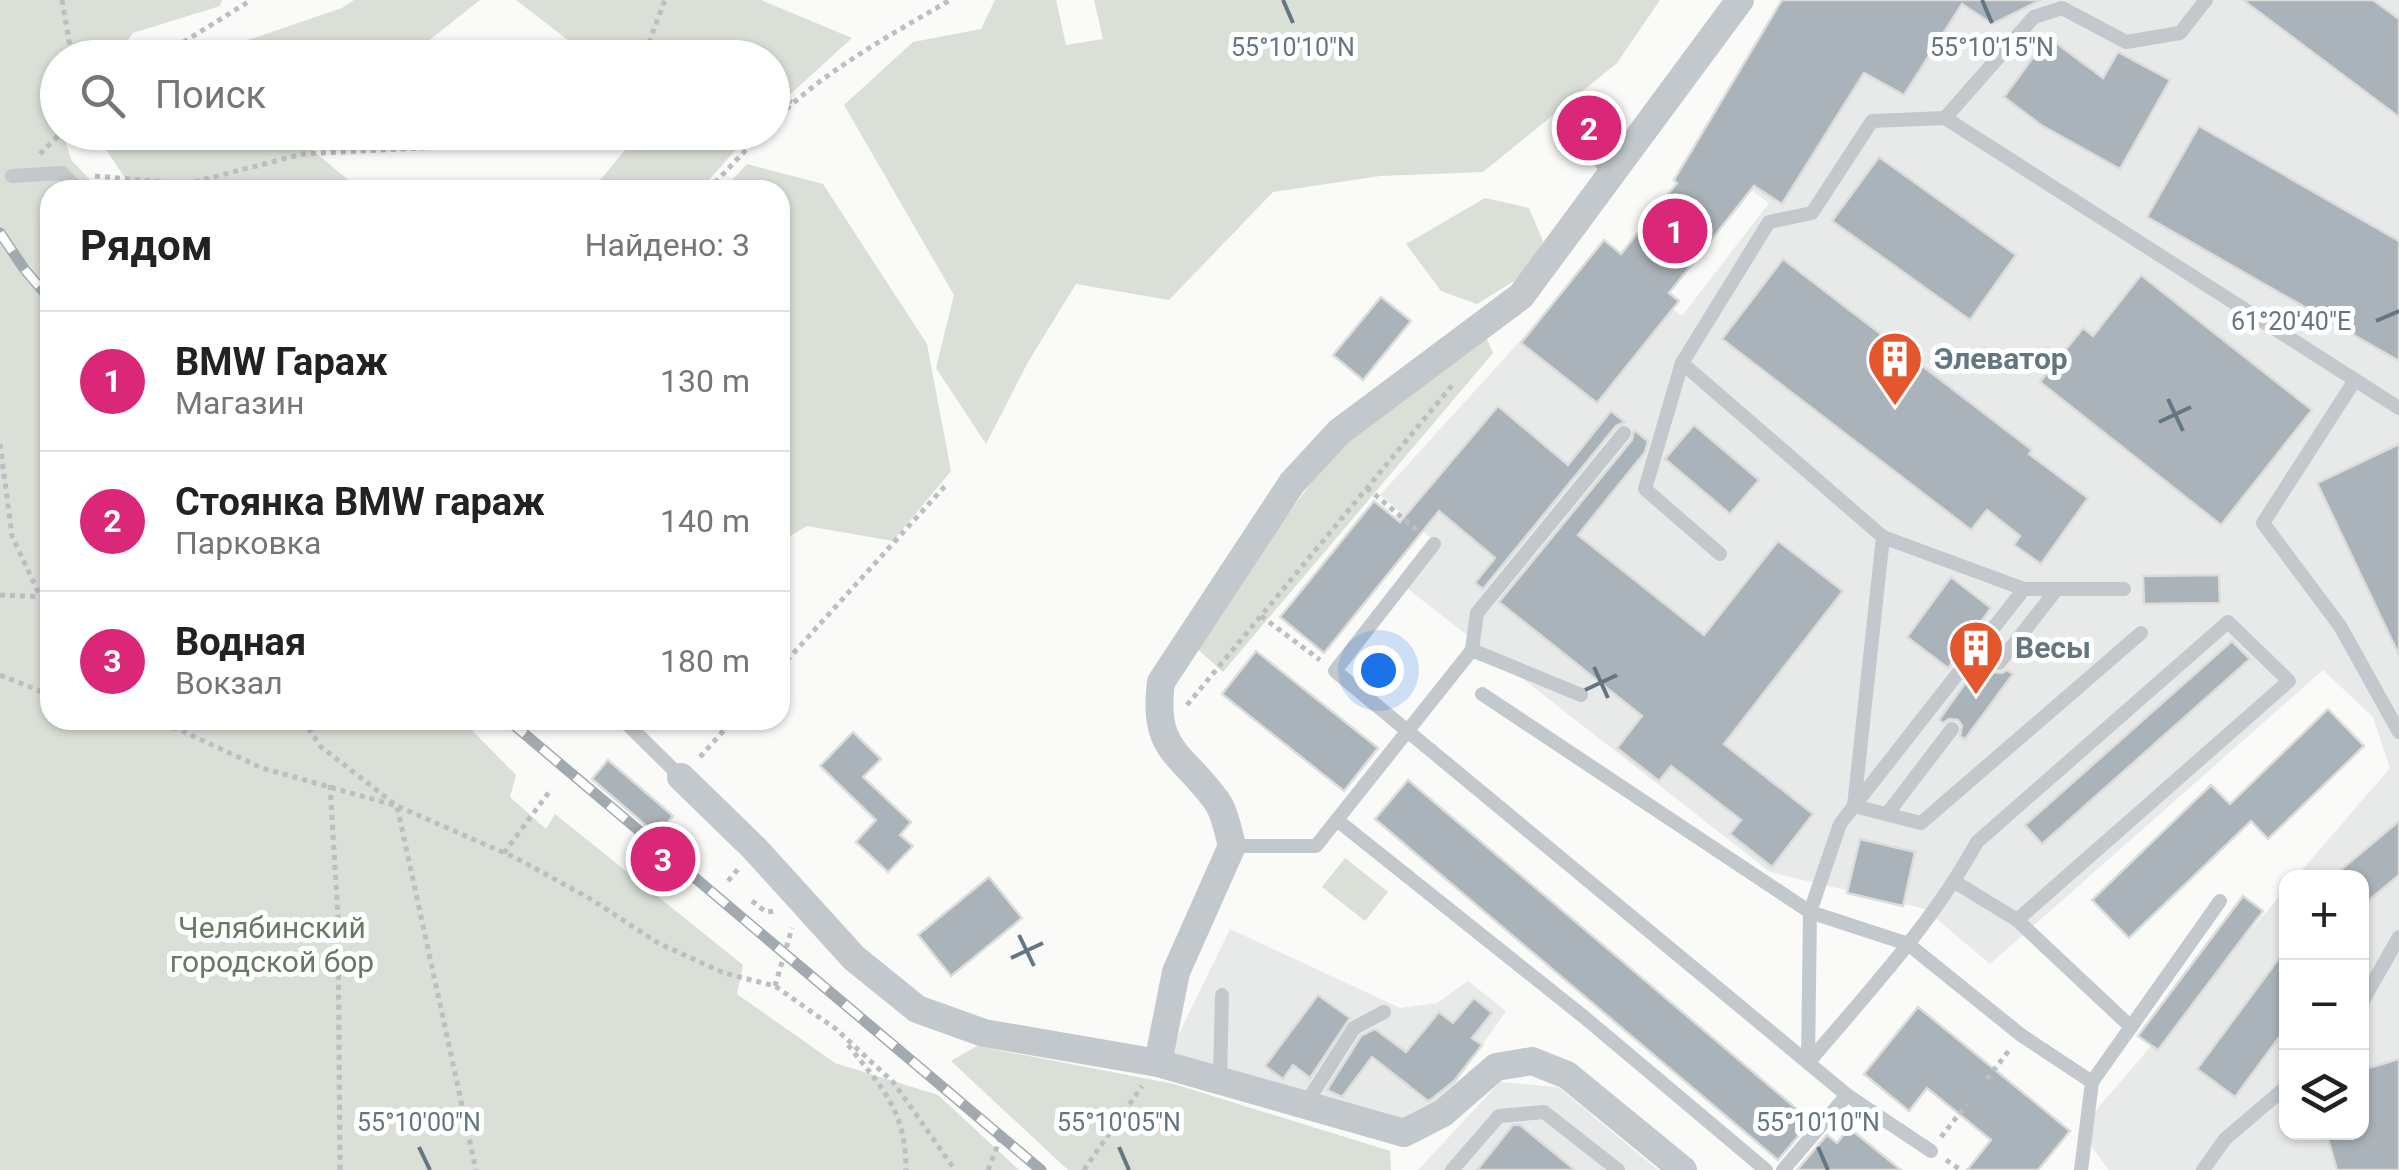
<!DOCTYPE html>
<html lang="ru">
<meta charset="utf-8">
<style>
:root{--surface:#fff;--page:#f6f6f6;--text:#222;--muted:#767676;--line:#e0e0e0;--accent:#db2777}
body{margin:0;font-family:Roboto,sans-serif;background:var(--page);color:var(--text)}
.controls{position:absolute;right:30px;bottom:30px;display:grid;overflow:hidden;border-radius:20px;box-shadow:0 2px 8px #0004}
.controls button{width:90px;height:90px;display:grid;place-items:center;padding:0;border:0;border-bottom:2px solid var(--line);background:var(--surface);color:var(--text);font:50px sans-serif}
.you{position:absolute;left:1378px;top:670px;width:35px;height:35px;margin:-25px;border:8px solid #fff;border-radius:50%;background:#1a73e8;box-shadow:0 0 0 15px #1a73e833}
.badge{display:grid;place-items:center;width:65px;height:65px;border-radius:50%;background:var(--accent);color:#fff;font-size:32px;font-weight:700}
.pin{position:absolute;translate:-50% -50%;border:5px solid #fff;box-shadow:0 2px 10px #0006}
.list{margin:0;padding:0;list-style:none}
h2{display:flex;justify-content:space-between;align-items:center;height:130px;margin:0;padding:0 40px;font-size:42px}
h2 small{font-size:32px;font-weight:400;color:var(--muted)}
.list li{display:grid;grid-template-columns:65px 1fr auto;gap:30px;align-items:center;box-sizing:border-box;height:140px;padding:0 40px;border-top:2px solid var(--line)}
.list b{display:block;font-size:38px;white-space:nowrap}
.list p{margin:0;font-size:32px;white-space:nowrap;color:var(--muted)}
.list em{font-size:32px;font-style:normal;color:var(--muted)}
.icon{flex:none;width:55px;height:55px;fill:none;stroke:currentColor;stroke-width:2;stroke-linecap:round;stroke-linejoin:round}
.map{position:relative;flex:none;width:2399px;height:1170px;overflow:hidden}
.search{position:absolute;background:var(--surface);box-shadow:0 2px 8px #0004;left:40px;top:40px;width:750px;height:110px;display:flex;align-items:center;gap:25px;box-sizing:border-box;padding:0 35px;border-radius:55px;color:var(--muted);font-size:38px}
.panel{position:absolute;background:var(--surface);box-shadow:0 2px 8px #0004;left:40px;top:180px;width:750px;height:550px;border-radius:30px}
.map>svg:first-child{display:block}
.built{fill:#e8e9e9}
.green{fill:#dadfd7}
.building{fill:#aab3b9;stroke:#dcdcda;stroke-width:2.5}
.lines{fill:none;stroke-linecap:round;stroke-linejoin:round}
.path{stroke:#bbbfc2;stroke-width:5;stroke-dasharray:5 5;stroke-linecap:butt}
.service{stroke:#c3c8cc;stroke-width:14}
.minor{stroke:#c3c8cc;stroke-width:28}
.rail-casing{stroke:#a2aab0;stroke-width:11}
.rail{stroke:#fff;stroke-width:8;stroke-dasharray:22;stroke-linecap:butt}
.ticks{fill:none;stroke:#657683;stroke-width:4}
.labels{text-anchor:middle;stroke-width:10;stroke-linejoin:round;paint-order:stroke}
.poi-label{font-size:30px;font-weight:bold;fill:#657683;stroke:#fff;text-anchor:start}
.park-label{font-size:30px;fill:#687a64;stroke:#fff}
.ticks-label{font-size:25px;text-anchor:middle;fill:#657683;stroke:#fff;stroke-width:10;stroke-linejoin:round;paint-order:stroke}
</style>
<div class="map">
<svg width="2399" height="1170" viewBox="0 0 2399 1170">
<rect width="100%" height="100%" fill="#fafaf8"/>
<g class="built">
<path d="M1781,0H2399V1170H2109L2079,1130L2286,889V1132H2362V878L2296,877L2390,768L2373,717L2323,670L1990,964L1925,909L1770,872L1399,582L1432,539L1380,495L1601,252L1682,316L1769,203L1694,147Z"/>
<path d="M1230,929L1400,1008L1437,1003L1468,981L1506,1011L1434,1114L1403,1124L1170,1052Z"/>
<path d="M1500,1082L1558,1087L1658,1170H1418Z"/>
</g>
<g class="green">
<path d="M0,0H222L220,6L133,33L115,57L58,58V132L62,133L72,161L100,190H50V720H462L516,775L510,797L546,829L555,814L743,965L737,994L835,1063L938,1095L1019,1170H0Z"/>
<path d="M354,0H480L408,57H198L342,8Z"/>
<path d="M516,0H761L852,38L773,110L772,58L590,57Z"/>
<path d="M995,0H1056L1066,45L1103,39L1094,0H1660L1617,63L1483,172L1380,176L1273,192L1169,300L1076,284L1028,362L986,444L936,368L954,295L844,105L913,42L981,29Z"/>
<path d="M95,133H313L303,142L360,190H133Z"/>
<path d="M704,133L747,137L700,190H592L639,133Z"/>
<path d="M747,164L823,184L927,344L951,471L893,541L807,526L780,542V190H723Z"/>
<path d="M1485,198L1529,208L1543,241L1530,271L1477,304L1441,291L1406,244Z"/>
<path d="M1486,337L1493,353L1223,672L1193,645L1335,450Z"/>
<path d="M1345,858L1388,892L1365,921L1322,887Z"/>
<path d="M977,1046L1174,1084L1390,1151L1391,1170H1068L951,1061Z"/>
</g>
<g class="building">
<path d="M1782,0H2041L1992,24L1962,4L1904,95L1864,73L1782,204L1754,186L1669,293L1679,301L1597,403L1521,343L1604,240L1621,254L1677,183L1674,180Z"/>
<path d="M2243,0H2373L2399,19V117Z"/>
<path d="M2048,37L2103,78L2118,52L2170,80L2120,169L2041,125L2004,97Z"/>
<path d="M2199,126L2399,241V361L2147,217Z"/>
<path d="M1879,157L2016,255L1970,320L1832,221Z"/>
<path d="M1783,259L2032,450L2029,454L2088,498L2041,564L2014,545L2020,536L1987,510L1971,530L1722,339Z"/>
<path d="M2141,275L2312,410L2221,525L2040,382L2083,328L2093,336Z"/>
<path d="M1381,297L1411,321L1363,380L1333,355Z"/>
<path d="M1498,406L1568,465L1611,411L1625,422L1616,426L1483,589L1475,583L1495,558L1439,511L1324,653L1280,617L1374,501L1400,522Z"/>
<path d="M1694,425L1759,480L1730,514L1665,459Z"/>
<path d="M1634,430L1648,441L1645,452L1578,535L1704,635L1778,541L1843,591L1724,744L1813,814L1772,867L1730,834L1741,820L1671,766L1659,781L1617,748L1642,716L1499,602L1632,440Z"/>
<path d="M2399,444V655L2317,483Z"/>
<path d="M2219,575L2220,603L2144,604L2143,576Z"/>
<path d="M1951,577L1991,608L1948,668L1907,637Z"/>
<path d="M2232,641L2250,659L2042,844L2025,825Z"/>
<path d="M1256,651L1378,748L1344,791L1222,694Z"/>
<path d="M1986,654L1990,657L1989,666L1993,672L2002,673L2007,670L2013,674L1965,739L1960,736L1962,726L1958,720L1949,719L1943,723L1939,720Z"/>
<path d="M2328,709L2364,746L2268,839L2251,821L2129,938L2092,900L2211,785L2230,804Z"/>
<path d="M853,732L881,759L863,777L911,822L900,835L913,846L888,872L856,842L876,820L820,766Z"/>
<path d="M608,760L673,816L657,835L592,779Z"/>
<path d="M1408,780L1811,1121L1778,1160L1375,819Z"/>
<path d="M2399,821V875L2362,906V878H2331Z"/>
<path d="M1860,839L1915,852L1903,906L1847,893Z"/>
<path d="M989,877L1022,918L951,976L918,935Z"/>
<path d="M2243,896L2263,911L2158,1050L2138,1036Z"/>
<path d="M2286,949V1028L2235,1097L2197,1069Z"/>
<path d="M1318,995L1350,1018L1310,1078L1293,1065L1283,1079L1265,1066Z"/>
<path d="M1474,998L1492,1013L1472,1038L1482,1045L1454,1081L1433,1098L1428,1101L1372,1057L1342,1097L1327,1090L1361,1036L1375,1029L1406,1052L1439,1012L1453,1023Z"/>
<path d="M1918,1007L2070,1131L2038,1170H1967L1991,1140L1927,1088L1909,1111L1864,1074Z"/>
<path d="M2399,1059V1170H2337L2326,1132H2362V1070Z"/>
<path d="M1513,1125H1520L1575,1170H1477Z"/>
<path d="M1849,1128L1901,1170H1797L1827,1135L1837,1143Z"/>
</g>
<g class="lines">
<g class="path">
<path d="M62,0L72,58"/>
<path d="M158,58L248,2"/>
<path d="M636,58L648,45L665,0"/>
<path d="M772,93L792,102"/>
<path d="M772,123C822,72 889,36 950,0"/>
<path d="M40,154L62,132"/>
<path d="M95,176L186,184L303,154L423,148L484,132"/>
<path d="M708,190L763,132"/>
<path d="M0,444L12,536L40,596"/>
<path d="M1367,488L1418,531"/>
<path d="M0,595L50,597"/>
<path d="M1261,616L1320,660"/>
<path d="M780,668L946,485"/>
<path d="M0,675L50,695"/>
<path d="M1187,705L1454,383"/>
<path d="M123,720L178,729L262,768L397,806L476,1170"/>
<path d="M303,720L320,746L397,806L516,858L589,898L658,943L724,973L775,986L836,1029L894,1083L955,1170"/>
<path d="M700,757L733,720"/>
<path d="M330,785L338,917L340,1170"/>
<path d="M504,853L549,792"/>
<path d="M728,881L739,868"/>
<path d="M752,901L766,912L775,911"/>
<path d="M775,986L792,928"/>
<path d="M848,1045C883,1089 906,1111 906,1170"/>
<path d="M1987,1079L2010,1049"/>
<path d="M1941,1137L1967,1104"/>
<path d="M1946,1160L1961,1170"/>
<path d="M988,1170L1002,1134"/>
<path d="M1084,1170L1142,1086"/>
</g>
<g class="service">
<path d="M1945,118L2399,408"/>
<path d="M1564,123L1612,174"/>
<path d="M12,176L62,173L79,190"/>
<path d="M1682,363L1645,489L1720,554"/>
<path d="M2355,380L2263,523L2340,626L2399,732"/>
<path d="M1883,537L1854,806L1921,823L2141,633"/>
<path d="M1434,544L1335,671L1847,1095L1931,1151"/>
<path d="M2124,589H2024L1883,537L1682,363L1769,222L1812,213L1872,121L1945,118L2034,17L2062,8L2126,42L2180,33L2206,0"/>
<path d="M1472,650L1581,695"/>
<path d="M1999,663L2057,589"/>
<path d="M1482,694L1810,912L1908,944L2021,1035L2092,1082L2081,1170"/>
<path d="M623,720L681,777"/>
<path d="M1887,814L1952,729"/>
<path d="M1337,820L1584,1017L1766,1170"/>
<path d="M1232,846H1316L1472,650L1477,613L1624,433"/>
<path d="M1955,882L2017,920L2131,1027"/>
<path d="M2362,1002L2399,937"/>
<path d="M1808,1062L1810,912L1840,824L2024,589"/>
<path d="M1808,1063C1868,992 1932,924 1977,842L2228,622L2289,681L2017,920"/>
<path d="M1220,1081L1222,995"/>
<path d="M2092,1082L2220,901"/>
<path d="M1305,1105L1354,1028L1384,1012"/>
<path d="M1452,1170L1499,1116L1544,1112L1618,1170"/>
<path d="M1783,1170L1847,1095"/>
<path d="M2203,1170L2225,1139L2286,1087"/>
</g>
<g class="minor">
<path d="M681,777L755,849L854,958L917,1009L984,1033L1158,1063L1404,1133L1443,1113L1496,1067L1532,1061L1567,1075L1683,1170"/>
<path d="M1158,1063L1176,972L1232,846C1228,831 1225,812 1216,800C1181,752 1152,751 1161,682L1292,483L1339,432L1521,296L1740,0"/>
</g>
<g class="rail-casing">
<g id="rail">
<path d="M0,233L25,270L50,299"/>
<path d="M508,720L1041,1170"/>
</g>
</g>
<use href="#rail" class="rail"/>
</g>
<path class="ticks" d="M1283,0L1293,23M1982,0L1992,23M2376,321L2399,311M2168,399L2183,431M2159,422L2191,407M1594,667L1608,698M1585,690L1617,675M1019,935L1034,966M1011,958L1043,943M419,1147L430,1170M1119,1147L1129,1170M1818,1147L1828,1170"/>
<defs>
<g id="building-pin" transform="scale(2.875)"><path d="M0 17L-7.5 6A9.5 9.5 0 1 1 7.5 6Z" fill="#e4572e" stroke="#fff"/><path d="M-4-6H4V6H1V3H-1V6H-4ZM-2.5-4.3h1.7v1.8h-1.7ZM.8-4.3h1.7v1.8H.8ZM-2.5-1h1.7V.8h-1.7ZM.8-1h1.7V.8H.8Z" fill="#fff"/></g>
</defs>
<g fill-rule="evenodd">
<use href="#building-pin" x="1895" y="359"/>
<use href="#building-pin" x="1976" y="648"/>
</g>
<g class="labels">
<g class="poi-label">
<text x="1934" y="369">Элеватор</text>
<text x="2015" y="658">Весы</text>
</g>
<g class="park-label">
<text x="272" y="938">Челябинский<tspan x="272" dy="34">городской бор</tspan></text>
</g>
</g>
<g class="ticks-label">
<text x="1293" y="56">55°10'10"N</text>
<text x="1992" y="56">55°10'15"N</text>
<text x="2291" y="330">61°20'40"E</text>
<text x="419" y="1131">55°10'00"N</text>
<text x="1119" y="1131">55°10'05"N</text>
<text x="1818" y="1131">55°10'10"N</text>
</g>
</svg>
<div class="controls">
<button>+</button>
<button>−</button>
<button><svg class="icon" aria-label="layers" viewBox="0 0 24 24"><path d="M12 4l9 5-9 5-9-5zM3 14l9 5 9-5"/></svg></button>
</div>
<div class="you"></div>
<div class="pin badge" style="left:1675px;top:231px">1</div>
<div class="pin badge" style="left:1589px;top:128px">2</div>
<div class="pin badge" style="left:663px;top:859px">3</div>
<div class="search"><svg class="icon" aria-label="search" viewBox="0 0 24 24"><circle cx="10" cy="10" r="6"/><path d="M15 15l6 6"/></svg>Поиск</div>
<section class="panel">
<h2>Рядом<small>Найдено: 3</small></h2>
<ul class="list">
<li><span class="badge">1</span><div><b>BMW Гараж</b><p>Магазин</p></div><em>130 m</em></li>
<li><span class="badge">2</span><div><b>Стоянка BMW гараж</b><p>Парковка</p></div><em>140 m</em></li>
<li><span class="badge">3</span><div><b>Водная</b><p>Вокзал</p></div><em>180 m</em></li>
</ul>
</section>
</div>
